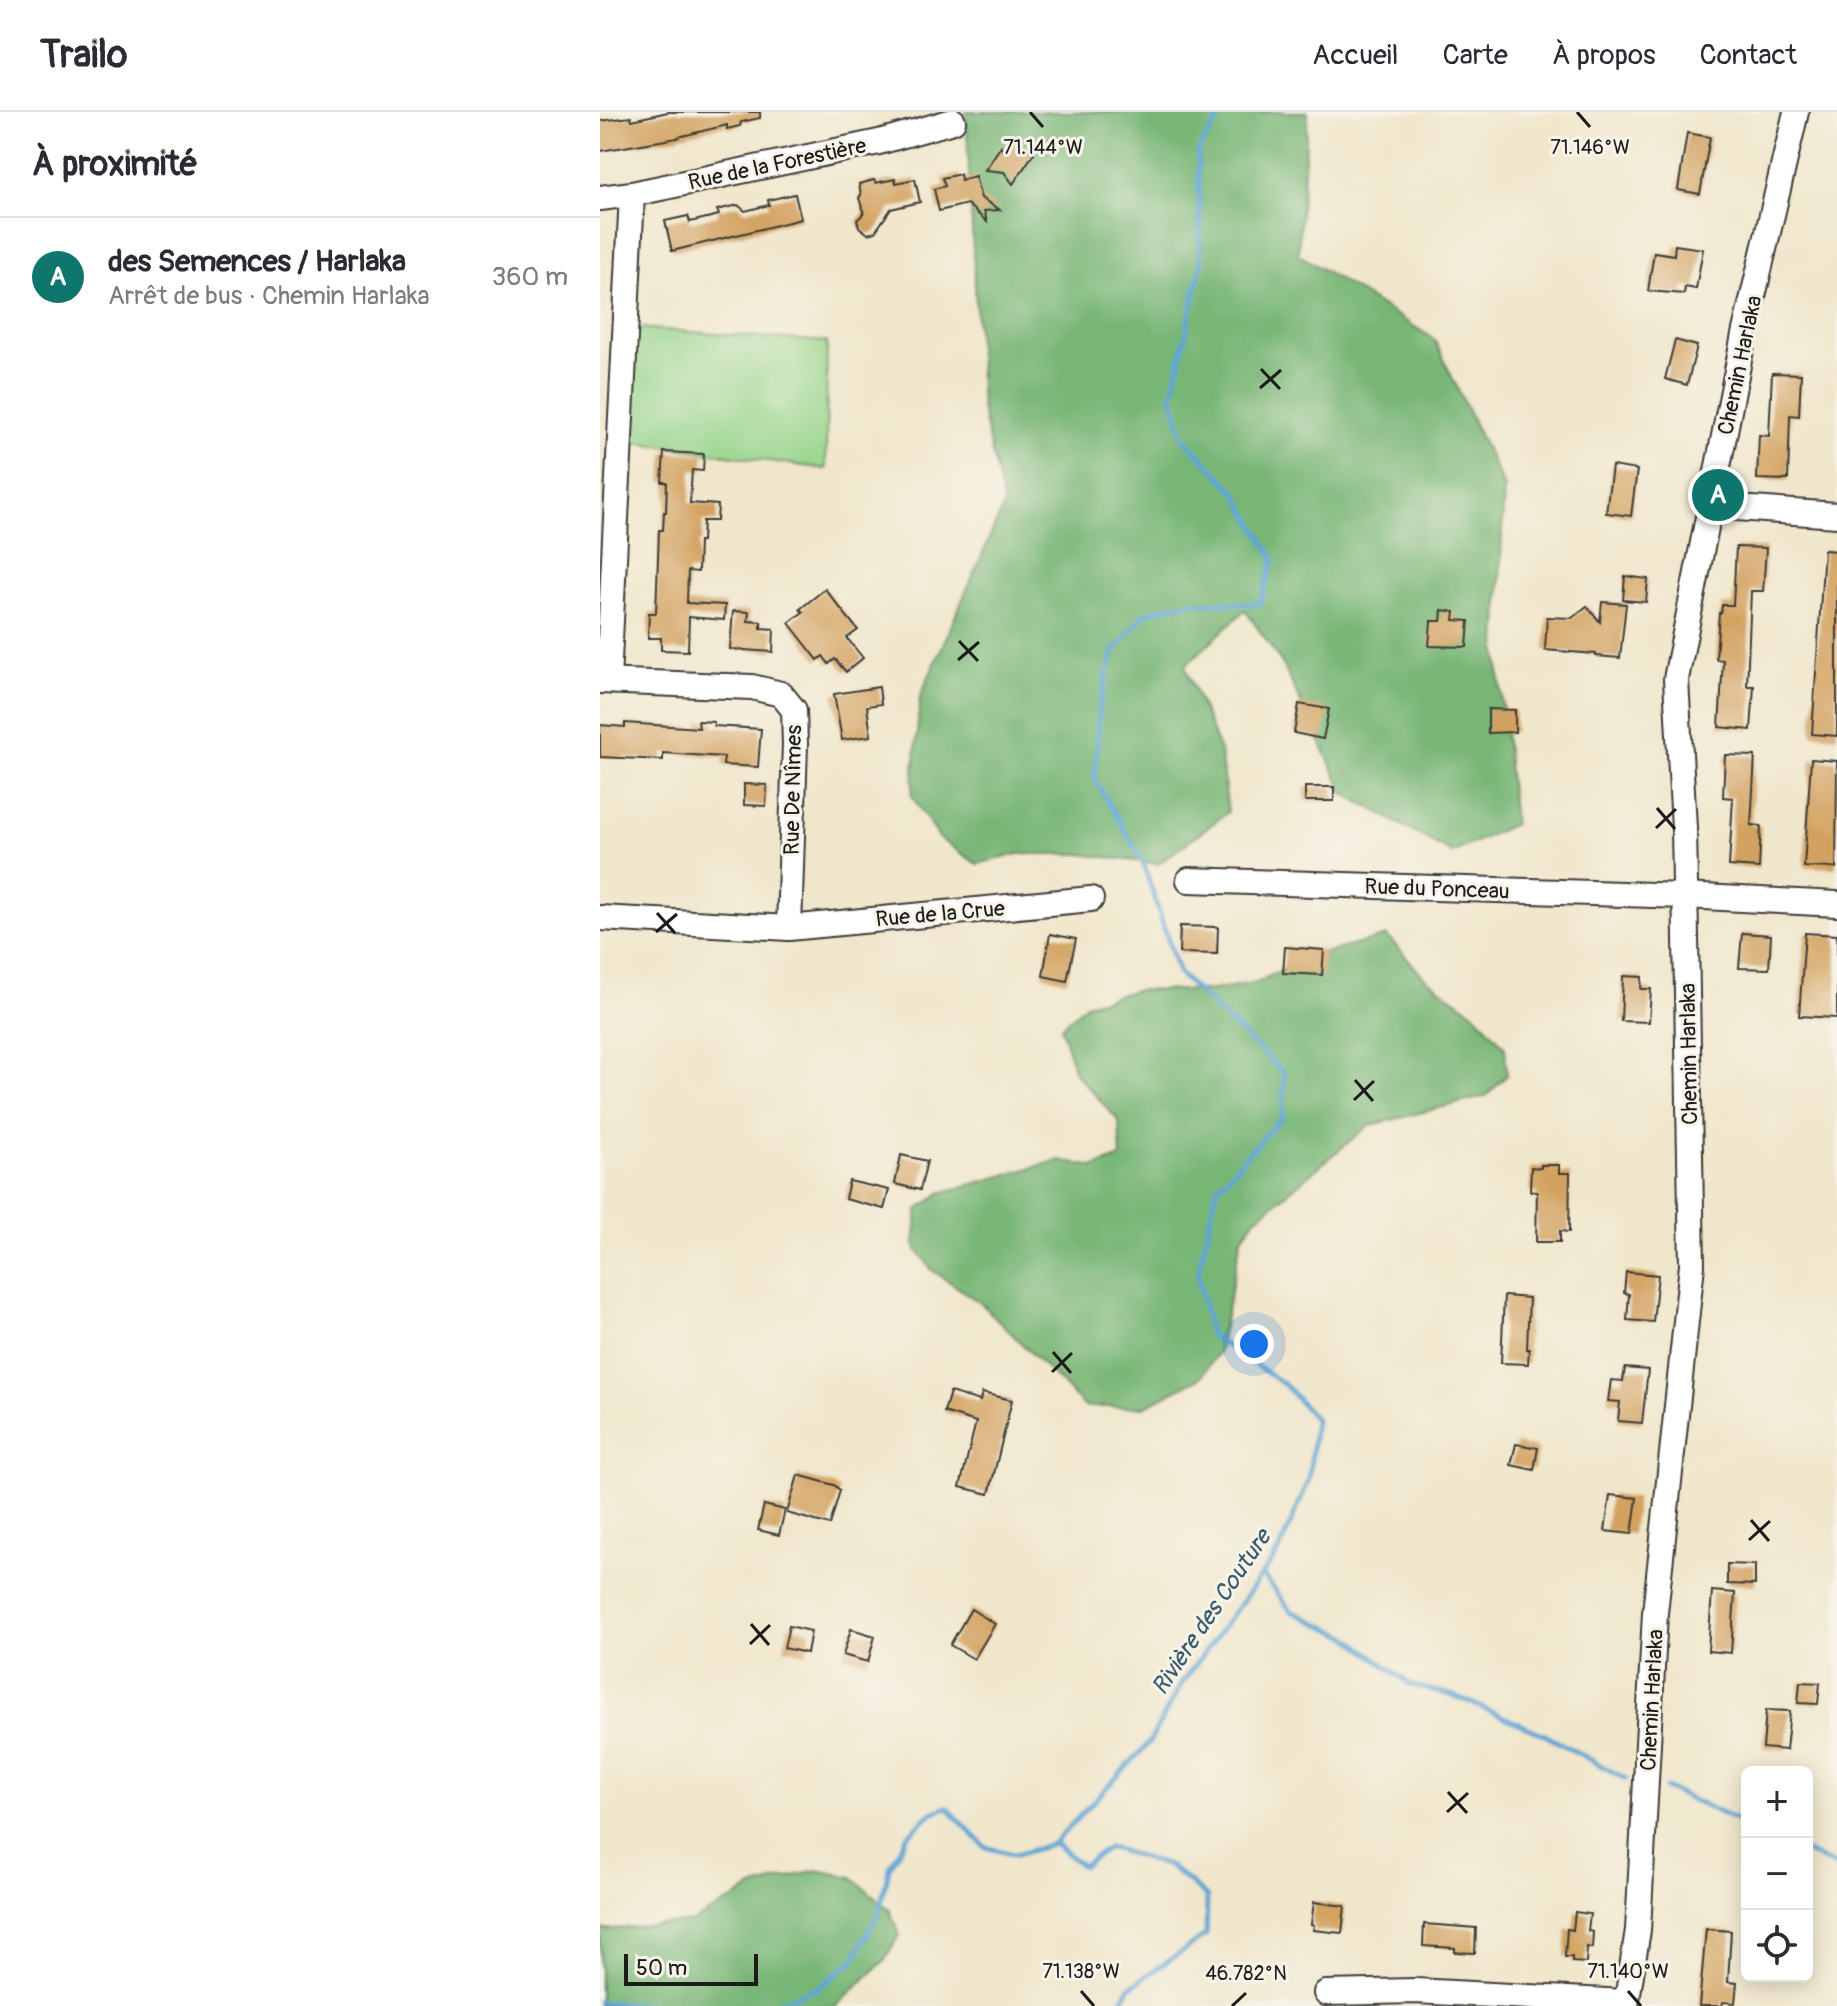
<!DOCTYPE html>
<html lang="fr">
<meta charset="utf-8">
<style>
:root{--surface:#fff;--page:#f2f2f3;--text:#2b2b33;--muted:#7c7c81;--line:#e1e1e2;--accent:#0f766e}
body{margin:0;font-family:Pangolin,sans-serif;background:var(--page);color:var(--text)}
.controls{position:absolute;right:24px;bottom:24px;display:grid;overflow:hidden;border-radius:12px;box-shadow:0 4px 20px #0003}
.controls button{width:72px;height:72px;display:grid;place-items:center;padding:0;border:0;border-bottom:2px solid var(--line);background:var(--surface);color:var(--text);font:40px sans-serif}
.scale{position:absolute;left:24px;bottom:20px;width:134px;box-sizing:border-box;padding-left:8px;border:4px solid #1c1c1c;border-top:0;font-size:22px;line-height:28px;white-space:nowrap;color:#1c1c1c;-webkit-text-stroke:6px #f7f3e8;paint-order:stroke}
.you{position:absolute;left:654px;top:1232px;width:28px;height:28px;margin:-20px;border:6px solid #fff;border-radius:50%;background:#1a73e8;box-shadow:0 0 0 12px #1a73e833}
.badge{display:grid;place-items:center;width:52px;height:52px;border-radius:50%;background:var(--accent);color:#fff;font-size:26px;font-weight:700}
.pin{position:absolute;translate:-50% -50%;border:4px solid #fff;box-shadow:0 2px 8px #0006}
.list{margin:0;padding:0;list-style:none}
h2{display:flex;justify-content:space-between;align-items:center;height:104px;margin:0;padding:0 32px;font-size:34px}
h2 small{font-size:26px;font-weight:400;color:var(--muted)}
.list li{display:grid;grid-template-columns:52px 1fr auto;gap:24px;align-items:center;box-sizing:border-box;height:120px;padding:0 32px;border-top:2px solid var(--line)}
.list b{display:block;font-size:30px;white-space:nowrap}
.list p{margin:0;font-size:26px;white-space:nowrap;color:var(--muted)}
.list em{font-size:26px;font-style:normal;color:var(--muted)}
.icon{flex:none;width:44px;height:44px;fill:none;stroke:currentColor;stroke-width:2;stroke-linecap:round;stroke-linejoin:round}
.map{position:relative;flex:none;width:1237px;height:1894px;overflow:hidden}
header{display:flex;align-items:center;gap:48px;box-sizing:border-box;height:112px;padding:0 40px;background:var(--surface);border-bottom:2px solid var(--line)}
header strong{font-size:38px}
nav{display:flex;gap:44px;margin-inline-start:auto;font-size:28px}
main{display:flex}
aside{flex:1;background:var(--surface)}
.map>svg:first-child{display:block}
.green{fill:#95d48a;stroke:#587853;stroke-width:2}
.forest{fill:#78b676;stroke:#4a6949;stroke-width:2}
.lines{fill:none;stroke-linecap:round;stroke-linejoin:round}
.stream{stroke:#5ea5d4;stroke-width:5}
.building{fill:#d3a260}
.minor-casing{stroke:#3c3a36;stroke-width:28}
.minor{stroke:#fff;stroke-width:24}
.ticks{fill:none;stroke:#1c1c1c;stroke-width:3}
.labels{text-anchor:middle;stroke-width:6;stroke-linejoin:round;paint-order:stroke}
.street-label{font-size:22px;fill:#1c1c1c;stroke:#f7f3e8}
.water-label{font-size:24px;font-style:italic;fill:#3a5a6f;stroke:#f7f3e8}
.ticks-label{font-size:20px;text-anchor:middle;fill:#1c1c1c;stroke:#f7f3e8;stroke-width:6;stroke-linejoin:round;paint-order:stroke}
</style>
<header>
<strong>Trailo</strong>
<nav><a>Accueil</a><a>Carte</a><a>À propos</a><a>Contact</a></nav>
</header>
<main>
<aside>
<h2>À proximité<small></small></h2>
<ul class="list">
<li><span class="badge">A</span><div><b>des Semences / Harlaka</b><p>Arrêt de bus · Chemin Harlaka</p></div><em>360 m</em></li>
</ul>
</aside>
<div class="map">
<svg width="1237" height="1894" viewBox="0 0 1237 1894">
<rect width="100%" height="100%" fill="#f7f3e8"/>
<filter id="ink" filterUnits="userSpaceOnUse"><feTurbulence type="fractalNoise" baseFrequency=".0125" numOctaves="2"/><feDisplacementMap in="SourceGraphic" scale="16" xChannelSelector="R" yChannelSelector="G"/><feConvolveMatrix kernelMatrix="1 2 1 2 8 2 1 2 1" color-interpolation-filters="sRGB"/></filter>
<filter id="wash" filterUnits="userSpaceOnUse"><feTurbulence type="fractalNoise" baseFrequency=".006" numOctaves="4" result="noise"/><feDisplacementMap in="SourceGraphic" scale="32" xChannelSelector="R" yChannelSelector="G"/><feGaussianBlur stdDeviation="1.8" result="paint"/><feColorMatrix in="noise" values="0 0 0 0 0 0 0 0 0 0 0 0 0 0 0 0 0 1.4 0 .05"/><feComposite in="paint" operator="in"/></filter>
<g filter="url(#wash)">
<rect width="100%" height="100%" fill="#f0e6cb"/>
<path class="green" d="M25,215L227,230L226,357L20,328Z"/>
<g class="forest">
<path d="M366,0H708L698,142L834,227L904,375L897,538L914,712L852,741L745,682L682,551L645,498L585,554L620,639L628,700L558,752L481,742H419L377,752L340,727L312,684L320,585L404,393L381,295Z"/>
<path d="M787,824L825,866L875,901L905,935L907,963L886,984L768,1014L656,1107L641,1127L619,1239L600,1266L544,1295H485L382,1192L332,1158L314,1133L318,1098L340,1081L460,1048L494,1055L521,1045L519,1009L475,961L461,915L486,892L537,878H613L658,870L703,847Z"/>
<path d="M216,1758L252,1765L290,1798L299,1823L284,1849L236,1894H0V1818L92,1810L155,1775Z"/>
</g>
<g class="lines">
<g class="stream">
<path d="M662,1462L691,1499L748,1525L811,1573L855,1584L945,1623L1026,1667"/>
<path d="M1066,1676L1147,1713"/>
<path d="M454,1731L482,1754L509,1735L571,1755L607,1785L606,1823L530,1875L518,1894"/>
<path d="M1207,1741L1237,1754"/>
<path d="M0,1890L65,1894"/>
<path d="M169,1894L220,1875L253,1849L279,1800L289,1757L307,1724L330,1702L347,1695L385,1735L416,1743L454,1731L549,1631L582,1571L679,1439L709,1368L715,1307L685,1273L610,1223L598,1162L617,1076L683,1004L684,961L579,862L542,747L495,668L499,594L513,541L545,501L589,490L660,492L674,447L635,380L584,326L572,285L601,153L598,39L623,0"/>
</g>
</g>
<g id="blocks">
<g class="building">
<path d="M68,0H160V6L141,10L140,14L127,17V13L78,25V26L0,39V9L31,5L32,8Z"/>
<path d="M1087,21L1110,25L1100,82L1078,78Z"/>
<path d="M411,26L434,41L413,72L404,60L385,58L401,34L402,38Z"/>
<path d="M360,62L361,68L375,64L381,86L400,98L384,99L387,110L367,92L339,99L334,77L345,74L342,66Z"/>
<path d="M295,67L296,71L315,67L320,90L291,97L275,120L268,122L259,115L257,108L264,101L259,86L261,83L259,72L274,68L276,71Z"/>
<path d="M195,82L201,107L72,139L65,109L88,104L90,110L119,103L117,98L138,93L145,99L169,93L168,88Z"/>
<path d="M1075,133L1103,137L1096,177L1085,175L1084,182L1048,179L1054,140L1074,143Z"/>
<path d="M1075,228L1097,234L1087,273L1065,267Z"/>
<path d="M1172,261L1201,262L1199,304L1190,303L1188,368L1157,367L1159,323L1169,324Z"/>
<path d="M64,340L104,342L103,359L92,358L90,391L118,393L117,409H103L102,429H99L98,460L88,459L87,491L125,493L124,508L89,505L88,539L61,538V526H48L49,501H56L59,418H63L64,400H66L67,370H62Z"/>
<path d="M1012,354L1037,358L1031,404L1006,401Z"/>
<path d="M1136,435L1166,436L1163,479H1151L1147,574H1154L1151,618L1119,615L1123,548L1116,547L1119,501H1121L1122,493H1133Z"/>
<path d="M1224,438L1237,439V624L1212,622Z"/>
<path d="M1025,464L1048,467L1046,490L1023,488Z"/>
<path d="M225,477L258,518L247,526L263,546L246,560L235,547L229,552L223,544L218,548L189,511L203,500L200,497Z"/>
<path d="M1002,490L1026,492L1020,546L996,544V542L945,538L947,505L972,506L987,494L1000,510Z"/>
<path d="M842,498L855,500L854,508L869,509L867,535L829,534L831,509H841Z"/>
<path d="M133,499L149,500L148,509L161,510V516L174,517L173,540L130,537Z"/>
<path d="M279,575L281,592L267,594L271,624L242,628L234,582Z"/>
<path d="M699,592L729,597L723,627L694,621Z"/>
<path d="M888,597L915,598V620L888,621Z"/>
<path d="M98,609L114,610V614L161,617L158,655L123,653L124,645L63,641V648L0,645V613L25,615V611L99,616Z"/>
<path d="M1125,643L1155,644L1151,713L1161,714L1159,756L1129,754L1133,686L1123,685Z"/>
<path d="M1211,647L1237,649L1236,756L1204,755Z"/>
<path d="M144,672L167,673L166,694L144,693Z"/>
<rect x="705" y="675" width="29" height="14"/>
<path d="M580,814L618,815L617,842L579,841Z"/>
<path d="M1142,821L1171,823L1169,857L1139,856Z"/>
<path d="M1205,821L1237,823V906L1199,904Z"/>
<path d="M450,822L476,827L467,869L443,864Z"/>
<path d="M685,835L724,838L722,863L683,861Z"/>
<path d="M1023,864L1042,865L1041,877H1051L1049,910L1021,909Z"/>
<path d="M301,1043L327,1049L320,1078L295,1072Z"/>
<path d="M941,1053H959V1061H970L969,1120L960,1119V1130H936L937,1080L930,1079L931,1055L941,1056Z"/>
<path d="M249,1069L289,1078L284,1097L245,1087Z"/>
<path d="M1026,1160L1058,1163L1053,1210L1027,1208L1029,1182L1024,1181Z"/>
<path d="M904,1184L929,1186L927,1237H929L928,1252L901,1251Z"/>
<path d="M1025,1256L1048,1258L1042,1311L1018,1309L1020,1290L1008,1289L1011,1268L1023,1269Z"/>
<path d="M350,1280L380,1289L382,1281L412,1288L389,1382L360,1375L376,1310L344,1300Z"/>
<path d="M916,1332L938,1336L934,1358L911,1353Z"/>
<path d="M198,1363L234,1373L240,1378L230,1413L187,1401Z"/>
<path d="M1010,1383L1037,1386L1032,1422L1005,1419Z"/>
<path d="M164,1393L185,1398L179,1423L158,1418Z"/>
<path d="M1127,1452L1155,1453V1473L1127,1472Z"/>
<path d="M1112,1479L1135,1481L1131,1541L1108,1539Z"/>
<path d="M371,1497L395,1512L374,1547L350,1533Z"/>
<path d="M189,1514L211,1519L207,1541L184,1536Z"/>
<path d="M251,1517L275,1524L268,1550L243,1543Z"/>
<path d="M1200,1570L1220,1571L1218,1592L1198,1591Z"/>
<path d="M1166,1598L1190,1599L1186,1638L1163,1636Z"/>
<path d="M714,1790L745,1794L742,1821L713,1818L714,1813L711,1812Z"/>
<path d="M975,1800L990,1802L988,1819L993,1820L992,1836L987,1835L986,1851L972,1850V1845H965L967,1817L973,1818Z"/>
<path d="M824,1812L876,1816L875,1841L855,1840V1836L823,1834Z"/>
<path d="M1106,1817L1131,1819L1128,1870L1137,1871L1135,1891L1123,1890L1122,1894H1099Z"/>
</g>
</g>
</g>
<g filter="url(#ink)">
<use href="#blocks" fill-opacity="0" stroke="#3c3a36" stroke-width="2"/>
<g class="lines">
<g class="minor-casing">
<g id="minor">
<path d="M0,86L32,82L279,30L353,9"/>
<path d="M1109,394L1237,403"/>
<path d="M0,569L152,575L181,582L194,598L195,632L189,816"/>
<path d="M8,569L32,82"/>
<path d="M589,768L1084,784L1237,792"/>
<path d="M0,806L189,816L491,787"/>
<path d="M726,1881L815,1879L1026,1890"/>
<path d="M1026,1894L1038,1818L1055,1501L1092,1153L1084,716L1076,567L1144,223L1196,0"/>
</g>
</g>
<use href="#minor" class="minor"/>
</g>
</g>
<path class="ticks" d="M430,0L443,15M977,0L990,15M661,257L680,277M660,276L681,258M359,529L378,549M358,548L379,530M1057,696L1075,717M1056,716L1076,697M57,801L75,821M56,820L77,802M755,968L773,989M754,988L774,969M453,1240L471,1261M452,1260L472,1241M1151,1408L1169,1429M1149,1428L1170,1409M151,1512L169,1533M150,1532L170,1513M848,1680L867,1701M847,1700L868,1681M481,1879L494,1894M1028,1879L1041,1894M632,1894L646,1881"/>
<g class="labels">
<g class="street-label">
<text transform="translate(177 51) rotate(-12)" y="8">Rue de la Forestière</text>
<text transform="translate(1139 253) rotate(-78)" y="8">Chemin Harlaka</text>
<text transform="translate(192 678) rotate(-89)" y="8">Rue De Nîmes</text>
<text transform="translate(837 776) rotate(2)" y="8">Rue du Ponceau</text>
<text transform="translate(340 801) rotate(-5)" y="8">Rue de la Crue</text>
<text transform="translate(1088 942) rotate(-91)" y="8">Chemin Harlaka</text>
<text transform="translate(1051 1588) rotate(-87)" y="8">Chemin Harlaka</text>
</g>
<g class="water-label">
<text transform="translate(611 1500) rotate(-56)" y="8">Rivière des Couture</text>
</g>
</g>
<g class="ticks-label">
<text x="443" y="42">71.144°W</text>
<text x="990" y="42">71.146°W</text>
<text x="481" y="1866">71.138°W</text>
<text x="1028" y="1866">71.140°W</text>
<text x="646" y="1868">46.782°N</text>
</g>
</svg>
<div class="controls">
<button>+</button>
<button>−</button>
<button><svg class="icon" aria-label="locate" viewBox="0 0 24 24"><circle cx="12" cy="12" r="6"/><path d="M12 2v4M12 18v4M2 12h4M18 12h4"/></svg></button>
</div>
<div class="scale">50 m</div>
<div class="you"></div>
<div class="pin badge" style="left:1118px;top:383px">A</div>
</div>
</main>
